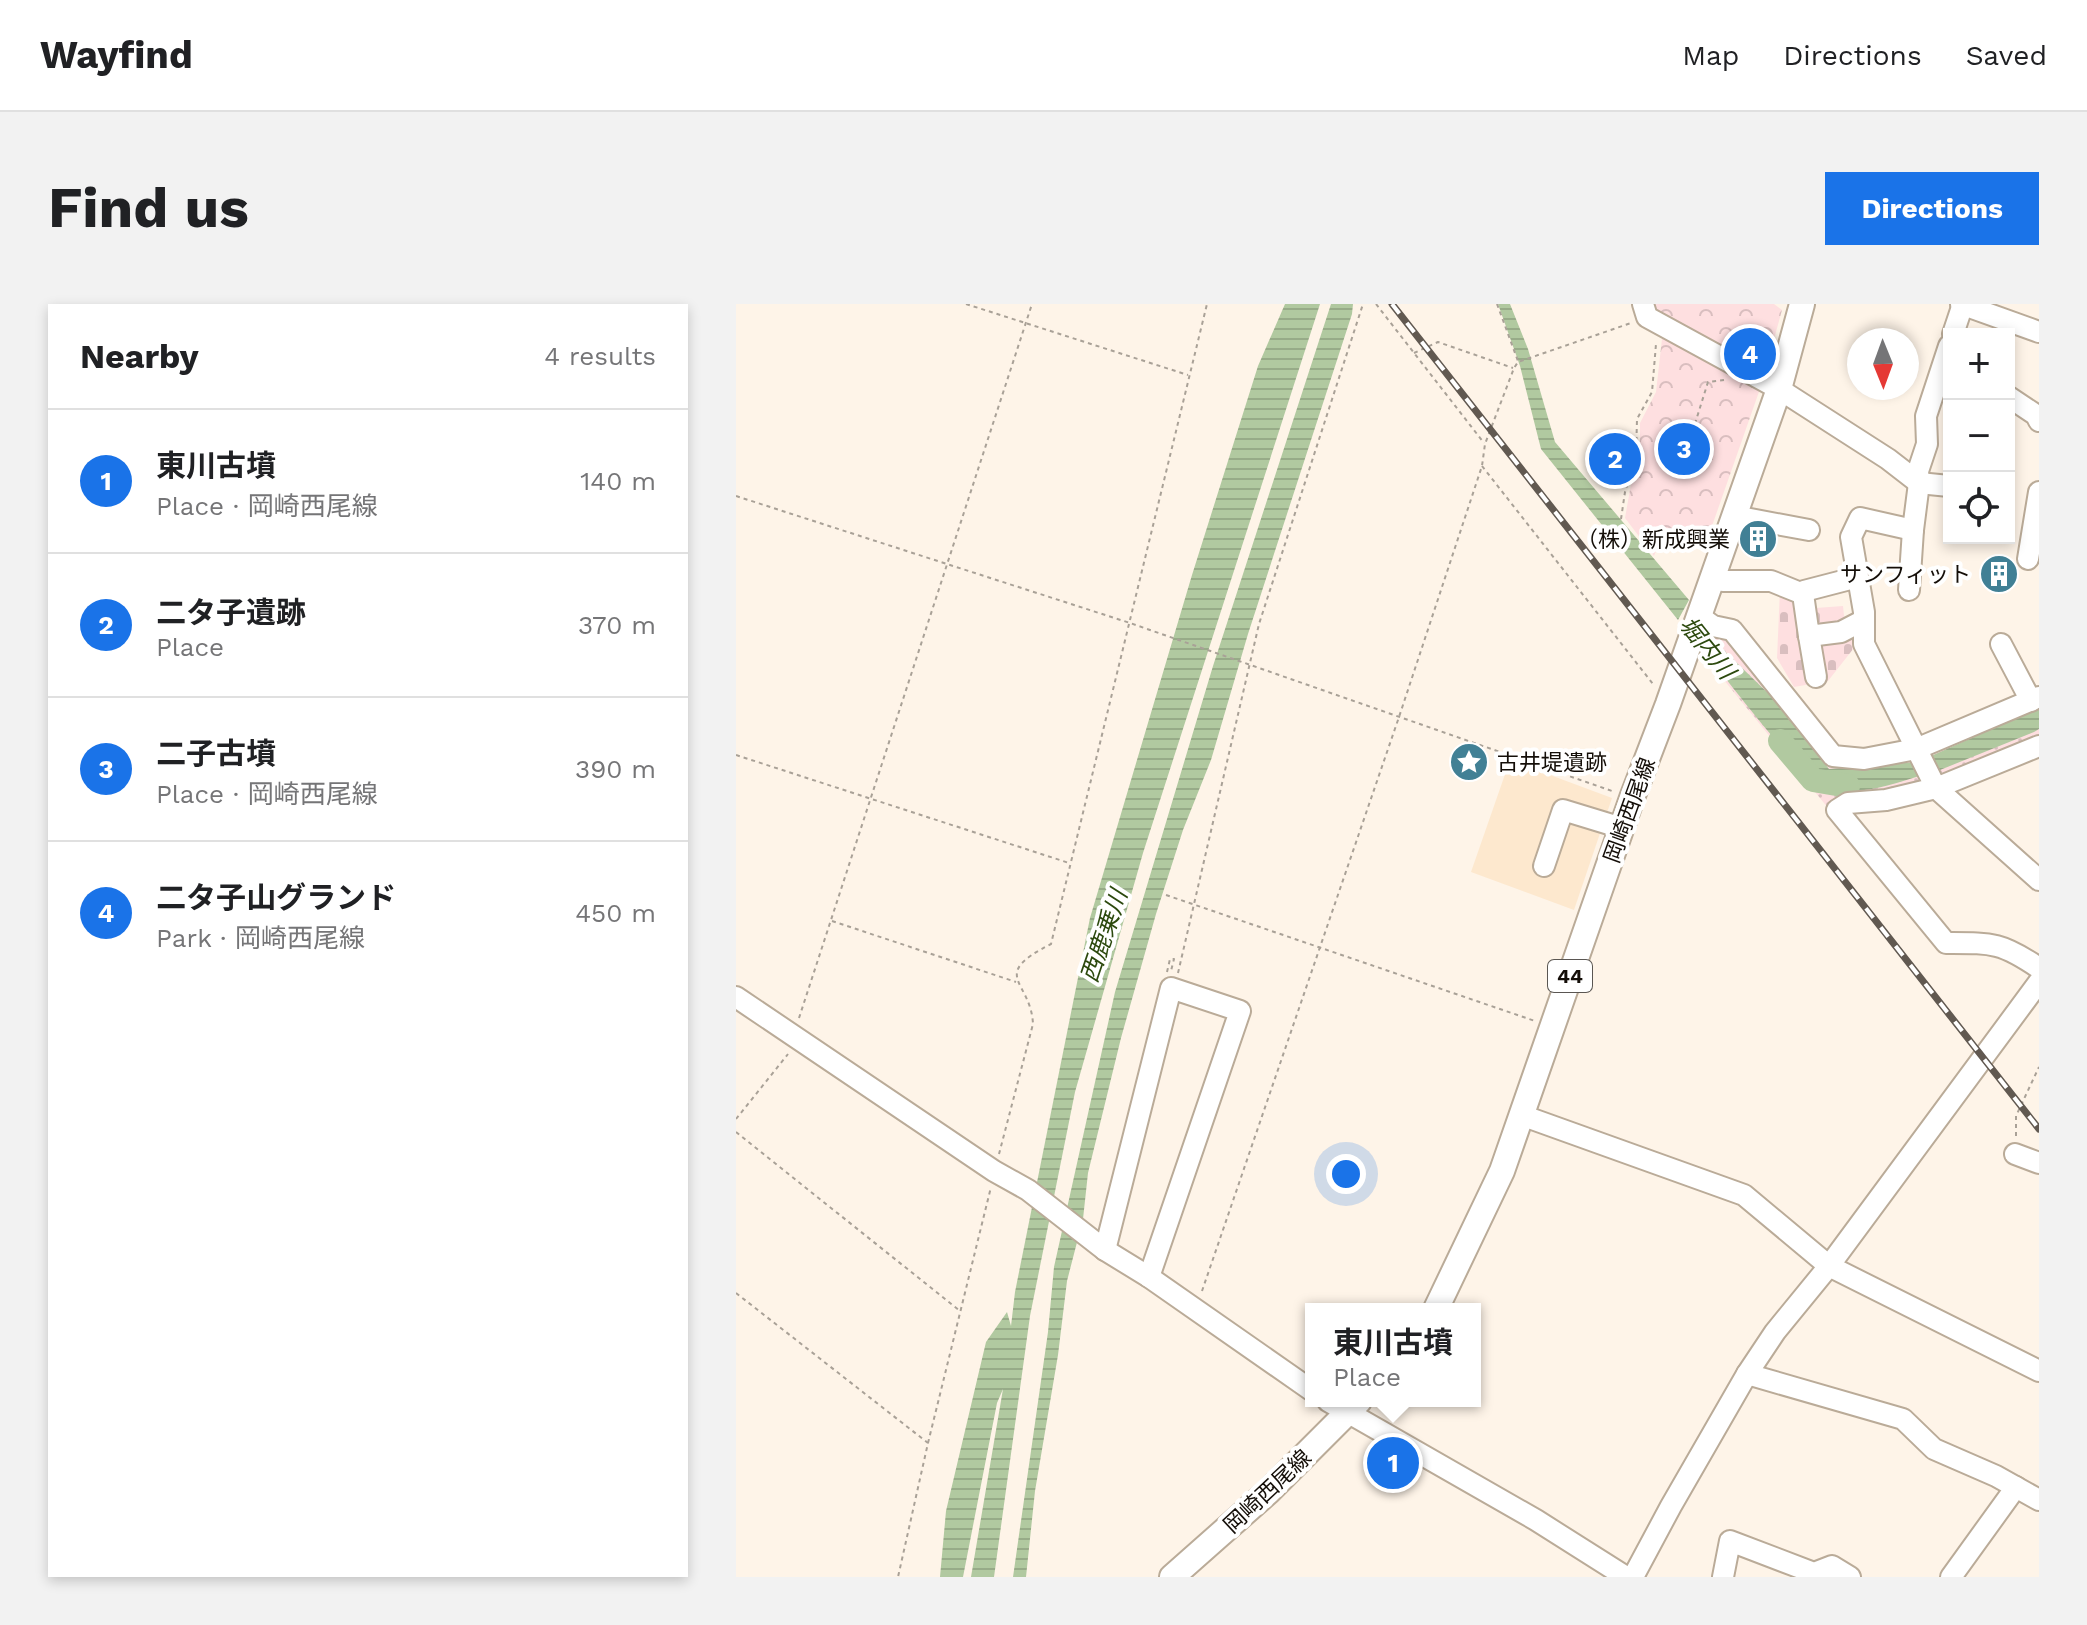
<!DOCTYPE html>
<meta charset="utf-8">
<style>
:root{--surface:#fff;--page:#f2f2f2;--text:#202124;--muted:#757577;--line:#e0e0e0;--accent:#1a73e8}
body{margin:0;font-family:"Work Sans","Noto Sans JP",sans-serif;background:var(--page);color:var(--text)}
.controls{position:absolute;right:24px;top:24px;display:grid;overflow:hidden;border-radius:0px;box-shadow:0 4px 12px #0003}
.controls button{width:72px;height:72px;display:grid;place-items:center;padding:0;border:0;border-bottom:2px solid var(--line);background:var(--surface);color:var(--text);font:40px sans-serif}
.compass{position:absolute;left:1111px;top:24px;width:72px;height:72px;border-radius:50%;background:var(--surface);box-shadow:0 4px 12px #0003;rotate:179deg}
.you{position:absolute;left:610px;top:870px;width:28px;height:28px;margin:-20px;border:6px solid #fff;border-radius:50%;background:#1a73e8;box-shadow:0 0 0 12px #1a73e833}
.badge{display:grid;place-items:center;width:52px;height:52px;border-radius:50%;background:var(--accent);color:#fff;font-size:26px;font-weight:700}
.pin{position:absolute;translate:-50% -50%;border:4px solid #fff;box-shadow:0 2px 8px #0006}
.popup{position:absolute;left:569px;top:999px;width:176px;height:104px;box-sizing:border-box;display:grid;place-content:center;border-radius:0px;background:var(--surface);filter:drop-shadow(0 2px 6px #0005);font-size:26px;white-space:nowrap;color:var(--muted)}
.popup b{font-size:30px;color:var(--text)}
.popup::after{content:'';position:absolute;left:50%;top:100%;margin-left:-16px;border:16px solid transparent;border-top-color:var(--surface)}
.list{margin:0;padding:0;list-style:none}
h2{display:flex;justify-content:space-between;align-items:center;height:104px;margin:0;padding:0 32px;font-size:34px}
h2 small{font-size:26px;font-weight:400;color:var(--muted)}
.list li{display:grid;grid-template-columns:52px 1fr auto;gap:24px;align-items:center;box-sizing:border-box;height:144px;padding:0 32px;border-top:2px solid var(--line)}
.list b{display:block;font-size:30px;white-space:nowrap}
.list p{margin:0;font-size:26px;white-space:nowrap;color:var(--muted)}
.list em{font-size:26px;font-style:normal;color:var(--muted)}
.icon{flex:none;width:44px;height:44px;fill:none;stroke:currentColor;stroke-width:2;stroke-linecap:round;stroke-linejoin:round}
.map{position:relative;flex:none;width:1303px;height:1273px;overflow:hidden;border-radius:0px}
header{display:flex;align-items:center;gap:48px;box-sizing:border-box;height:112px;padding:0 40px;background:var(--surface);border-bottom:2px solid var(--line)}
header strong{font-size:38px}
nav{display:flex;gap:44px;margin-inline-start:auto;font-size:28px}
.intro{display:flex;align-items:center;justify-content:space-between;box-sizing:border-box;height:192px;padding:0 48px}
h1{margin:0;font-size:56px}
.button{padding:20px 36px;border-radius:0px;background:var(--accent);color:#fff;font-size:28px;font-weight:700}
main{display:flex;gap:48px;padding:0 48px}
aside{flex:1;background:var(--surface);border-radius:0px;box-shadow:0 4px 12px #0003}
.map>svg:first-child{display:block}
.built{fill:#fde8ce}
.grass{fill:url(#grass-dots)}
.forest{fill:url(#forest-crowns)}
.cemetery{fill:url(#cemetery-stones)}
.water{fill:url(#water-rules)}
.lines{fill:none;stroke-linecap:round;stroke-linejoin:round}
.river{stroke:#b1c9a0;stroke-width:24}
.minor-casing{stroke:#baab98;stroke-width:24}
.major-casing{stroke:#baab98;stroke-width:28}
.path{stroke:#a9a197;stroke-width:2;stroke-dasharray:4 4;stroke-linecap:butt}
.minor{stroke:#fff;stroke-width:20}
.major{stroke:#fff;stroke-width:24}
.rail-casing{stroke:#615951;stroke-width:7}
.rail{stroke:#fff;stroke-width:4;stroke-dasharray:12;stroke-linecap:butt}
.labels{text-anchor:middle;stroke-width:8;stroke-linejoin:round;paint-order:stroke}
.shield{fill:#fff;stroke:#5a5652;stroke-width:2}
.shield-label{font-size:20px;font-weight:bold;fill:#140e08}
.poi-label{font-size:22px;fill:#140e08;stroke:#fff;text-anchor:end}
.street-label{font-size:22px;fill:#140e08;stroke:#fff}
.water-label{font-size:24px;font-style:italic;fill:#2c490e;stroke:#fff}
</style>
<header>
<strong>Wayfind</strong>
<nav><a>Map</a><a>Directions</a><a>Saved</a></nav>
</header>
<div class="intro"><h1>Find us</h1><a class="button">Directions</a></div>
<main>
<aside>
<h2>Nearby<small>4 results</small></h2>
<ul class="list">
<li><span class="badge">1</span><div><b>東川古墳</b><p>Place · 岡崎西尾線</p></div><em>140 m</em></li>
<li><span class="badge">2</span><div><b>二タ子遺跡</b><p>Place</p></div><em>370 m</em></li>
<li><span class="badge">3</span><div><b>二子古墳</b><p>Place · 岡崎西尾線</p></div><em>390 m</em></li>
<li><span class="badge">4</span><div><b>二タ子山グランド</b><p>Park · 岡崎西尾線</p></div><em>450 m</em></li>
</ul>
</aside>
<div class="map">
<svg width="1303" height="1273" viewBox="0 0 1303 1273">
<defs>
<pattern id="grass-dots" width="8" height="8" patternUnits="userSpaceOnUse" patternTransform="scale(2)"><rect width="8" height="8" fill="#fedfe0"/><path d="M2 2h.1M6 6h.1" fill="none" stroke="#d9bebf" stroke-width="1.8" stroke-linecap="round"/></pattern>
<pattern id="forest-crowns" width="20" height="18" patternUnits="userSpaceOnUse" patternTransform="scale(2)"><rect width="20" height="18" fill="#fedfe0"/><path d="M2 6a3 3 0 1 1 6 0M12 15a3 3 0 1 1 6 0" fill="none" stroke="#d9bebf"/></pattern>
<pattern id="cemetery-stones" width="16" height="16" patternUnits="userSpaceOnUse" patternTransform="scale(2)"><rect width="16" height="16" fill="#fedfe0"/><path d="M2 7V4a2 2 0 0 1 4 0v3zM10 15v-3a2 2 0 0 1 4 0v3z" fill="#d9bebf"/></pattern>
<pattern id="water-rules" width="6" height="5" patternUnits="userSpaceOnUse" patternTransform="scale(2)"><rect width="6" height="5" fill="#b1c9a0"/><path d="M0 2.5h6" fill="none" stroke="#97ab88"/></pattern>
</defs>
<rect width="100%" height="100%" fill="#fef4e8"/>
<path class="built" d="M774,456L876,494L838,606L735,568Z"/>
<path class="grass" d="M976,326L1006,349L1096,459L1303,398V437L1207,474L1092,504L966,349Z"/>
<g class="forest">
<path d="M915,0H1038L1046,6L1029,68L918,8Z"/>
<path d="M927,26L1025,82L969,242L926,232L918,252L889,214L895,180L904,153V119L920,88Z"/>
</g>
<path class="cemetery" d="M1044,286L1064,293L1066,305L1107,302L1109,321L1125,335L1092,377L1058,383L1041,354Z"/>
<g class="water">
<path d="M549,0H584L407,549L339,788L294,1012L258,1273H235L267,1085L261,1099L227,1273H204L210,1207L250,1038L271,1008L275,1022L279,988L354,614L456,271L522,62Z"/>
<path d="M595,0H617L616,10L512,330L475,456L447,526L420,610L385,734L352,869L347,915L331,977L322,1051L299,1187L290,1273H277L312,1028L318,963L379,688L477,362Z"/>
<path d="M762,0H774L792,45L819,138L953,296L942,316L805,145L784,62Z"/>
<path d="M971,330L1037,394L1093,465L1180,458L1187,471C1157,480 1120,494 1089,483C1065,475 986,369 965,343Z"/>
<path d="M1303,404V425L1298,428L1204,466L1195,452Z"/>
</g>
<g class="lines">
<path class="river" d="M1044,437L1077,476L1112,482"/>
<g class="minor-casing">
<g id="minor">
<path d="M907,0L911,13L1043,85L1152,155L1183,179L1213,182"/>
<path d="M1225,0L1303,28"/>
<path d="M1217,30L1227,0"/>
<path d="M1273,93L1300,111L1303,117"/>
<path d="M998,212L1073,226"/>
<path d="M1177,226L1124,214L1115,233L1128,308V340L1200,484L1303,576"/>
<path d="M1292,255L1303,188"/>
<path d="M977,272L987,277H1035L1067,290L1073,332L1105,328L1128,316"/>
<path d="M1173,286L1177,226L1183,179L1182,167L1191,140L1190,112L1213,42"/>
<path d="M1067,290L1068,287L1122,273"/>
<path d="M963,312L977,322L996,326L1097,452L1128,455L1180,445L1303,393"/>
<path d="M1073,332L1080,373"/>
<path d="M1265,340L1295,397"/>
<path d="M1303,442L1200,484L1150,496L1112,499L1101,506L1210,639C1256,639 1265,638 1303,664"/>
<path d="M808,562L827,506L886,524"/>
<path d="M0,693L258,867L292,886L369,946L413,973L575,1086"/>
<path d="M785,811L1008,891L1093,962L1303,1067"/>
<path d="M1279,850L1303,859"/>
<path d="M369,946L435,684L504,707L413,973"/>
<path d="M1011,1070L1167,1115L1198,1145L1260,1172L1303,1196"/>
<path d="M592,1097L800,1216L890,1273"/>
<path d="M897,1273L935,1202L1011,1070L1039,1028L1093,962L1303,678"/>
<path d="M987,1273L994,1237L1078,1269L1096,1262L1114,1273"/>
<path d="M1215,1273L1280,1183"/>
</g>
</g>
<g class="major-casing">
<g id="major">
<path d="M700,1005L766,867L896,494L932,400L1043,85L1066,0"/>
<path d="M436,1273L532,1188L623,1097"/>
</g>
</g>
<g class="path">
<path d="M230,0L452,71"/>
<path d="M640,0L748,139"/>
<path d="M761,0L782,57"/>
<path d="M678,49L702,38L777,64"/>
<path d="M947,158L972,78L988,76"/>
<path d="M746,162L917,380"/>
<path d="M0,192L394,319L876,487"/>
<path d="M885,215L889,188L900,153L901,115L916,88L920,40"/>
<path d="M0,451L333,559"/>
<path d="M430,591L799,717"/>
<path d="M96,617L280,678"/>
<path d="M431,668L434,655H438L435,667"/>
<path d="M442,669L523,320L627,0"/>
<path d="M63,714L296,0"/>
<path d="M0,815L52,750"/>
<path d="M0,828L224,1007"/>
<path d="M1280,832V812L1303,763"/>
<path d="M263,850L297,720C295,676 252,672 315,640L471,0"/>
<path d="M466,987L663,413L746,162L749,140L778,64L782,58L895,19"/>
<path d="M0,989L192,1139L162,1273"/>
<path d="M192,1139L255,883"/>
</g>
<use href="#minor" class="minor"/>
<use href="#major" class="major"/>
<g class="rail-casing">
<path id="rail" d="M656,0L1303,825"/>
</g>
<use href="#rail" class="rail"/>
</g>
<defs>
<g id="building-disc" transform="scale(2)"><circle r="9.5" fill="#418095" stroke="#fff"/><path d="M-4-6H4V6H1V3H-1V6H-4ZM-2.5-4.3h1.7v1.8h-1.7ZM.8-4.3h1.7v1.8H.8ZM-2.5-1h1.7V.8h-1.7ZM.8-1h1.7V.8H.8Z" fill="#fff"/></g>
<g id="sight-disc" transform="scale(2)"><circle r="9.5" fill="#418095" stroke="#fff"/><path d="M0-6L1.8-2.2L6-1.7L2.9 1.2L3.7 5.4L0 3.3L-3.7 5.4L-2.9 1.2L-6-1.7L-1.8-2.2Z" fill="#fff"/></g>
</defs>
<g fill-rule="evenodd">
<use href="#building-disc" x="1022" y="235"/>
<use href="#building-disc" x="1263" y="270"/>
<use href="#sight-disc" x="733" y="458"/>
</g>
<g class="labels">
<rect class="shield" x="812" y="656" width="44" height="32" rx="6"/>
<g class="shield-label">
<text x="834" y="679">44</text>
</g>
<g class="poi-label">
<text x="994" y="243">（株）新成興業</text>
<text x="1235" y="278">サンフィット</text>
<text x="761" y="466" text-anchor="start">古井堤遺跡</text>
</g>
<g class="street-label">
<text transform="translate(893 506) rotate(-70)" y="8">岡崎西尾線</text>
<text transform="translate(531 1187) rotate(-43)" y="8">岡崎西尾線</text>
</g>
<g class="water-label">
<text transform="translate(971 344) rotate(51)" y="8">堀内川</text>
<text transform="translate(368 632) rotate(-71)" y="8">西鹿乗川</text>
</g>
</g>
</svg>
<div class="controls">
<button>+</button>
<button>−</button>
<button><svg class="icon" aria-label="locate" viewBox="0 0 24 24"><circle cx="12" cy="12" r="6"/><path d="M12 2v4M12 18v4M2 12h4M18 12h4"/></svg></button>
</div>
<svg class="compass" viewBox="-18 -18 36 36"><path d="M0-13l5 13h-10z" fill="#e53935"/><path d="M0 13l5-13h-10z" fill="#757577"/></svg>
<div class="you"></div>
<div class="pin badge" style="left:657px;top:1159px">1</div>
<div class="popup"><b>東川古墳</b>Place</div>
<div class="pin badge" style="left:879px;top:155px">2</div>
<div class="pin badge" style="left:948px;top:145px">3</div>
<div class="pin badge" style="left:1014px;top:50px">4</div>
</div>
</main>
